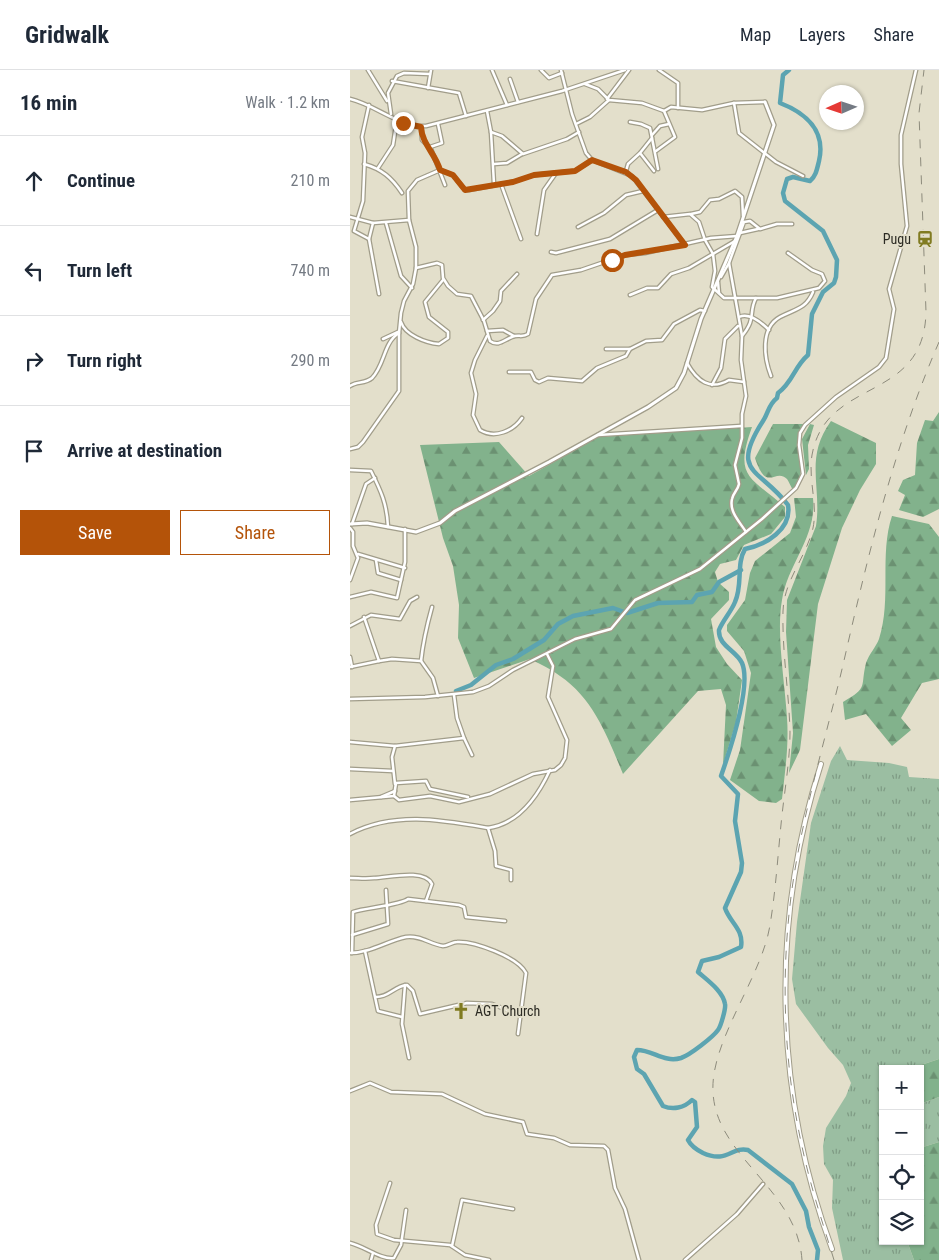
<!DOCTYPE html>
<meta charset="utf-8">
<style>
:root{--surface:#fff;--page:#f6f6f7;--text:#1f2937;--muted:#747a83;--line:#e0e1e3;--accent:#b45309}
body{margin:0;font-family:"Roboto Condensed",sans-serif;background:var(--page);color:var(--text)}
.controls{position:absolute;right:15px;bottom:15px;display:grid;overflow:hidden;border-radius:0px;box-shadow:0 1px 4px #0004}
.controls button{width:45px;height:45px;display:grid;place-items:center;padding:0;border:0;border-bottom:1px solid var(--line);background:var(--surface);color:var(--text);font:25px sans-serif}
.compass{position:absolute;left:469px;top:15px;width:45px;height:45px;border-radius:50%;background:var(--surface);box-shadow:0 1px 4px #0004;rotate:267deg}
.stop{position:absolute;width:15px;height:15px;margin:-11px;border:4px solid #b45309;border-radius:50%;background:#fff}
.stop.end{background:#b45309;border-color:#fff;box-shadow:0 1px 5px #0008}
.list{margin:0;padding:0;list-style:none}
h2{display:flex;justify-content:space-between;align-items:center;height:65px;margin:0;padding:0 20px;font-size:21px}
h2 small{font-size:16px;font-weight:400;color:var(--muted)}
.list li{display:grid;grid-template-columns:32px 1fr auto;gap:15px;align-items:center;box-sizing:border-box;height:90px;padding:0 20px;border-top:1px solid var(--line)}
.list b{display:block;font-size:19px;white-space:nowrap}
.list em{font-size:16px;font-style:normal;color:var(--muted)}
.actions{display:flex;gap:10px;padding:15px 20px}
.actions a{flex:1;padding:11px 0;border:1px solid var(--accent);border-radius:0px;text-align:center;font-size:18px;color:var(--accent)}
.actions .main{background:var(--accent);color:#fff}
.icon{flex:none;width:28px;height:28px;fill:none;stroke:currentColor;stroke-width:2;stroke-linecap:round;stroke-linejoin:round}
.map{position:relative;flex:none;width:589px;height:1190px;overflow:hidden}
header{display:flex;align-items:center;gap:30px;box-sizing:border-box;height:70px;padding:0 25px;background:var(--surface);border-bottom:1px solid var(--line)}
header strong{font-size:24px}
nav{display:flex;gap:28px;margin-inline-start:auto;font-size:18px}
main{display:flex}
aside{flex:1;background:var(--surface)}
.map>svg:first-child{display:block}
.grass{fill:url(#grass-tufts)}
.forest{fill:url(#forest-firs)}
.lines{fill:none;stroke-linecap:round;stroke-linejoin:round}
.river{stroke:#5ca4b1;stroke-width:4.5}
.minor-casing{stroke:#a19d8a;stroke-width:5}
.tertiary-casing{stroke:#a19d8a;stroke-width:5.5}
.secondary-casing{stroke:#a19d8a;stroke-width:6}
.minor{stroke:#fff;stroke-width:2.5}
.tertiary{stroke:#fff;stroke-width:3}
.secondary{stroke:#fff;stroke-width:4}
.rail{stroke:#8d8b7c;stroke-width:1;stroke-dasharray:9 9;stroke-linecap:butt}
.route{stroke:#b45309;stroke-width:6}
.labels{text-anchor:middle;stroke-width:4;stroke-linejoin:round;paint-order:stroke}
.poi-label{font-size:14px;fill:#2c2b23;stroke:#e3dfcb;text-anchor:end}
</style>
<header>
<strong>Gridwalk</strong>
<nav><a>Map</a><a>Layers</a><a>Share</a></nav>
</header>
<main>
<aside>
<h2>16 min<small>Walk · 1.2 km</small></h2>
<ul class="list">
<li><svg class="icon" aria-label="ahead" viewBox="0 0 24 24"><path d="M12 20V5M6 11l6-6 6 6"/></svg><div><b>Continue</b></div><em>210 m</em></li>
<li><svg class="icon" aria-label="left" viewBox="0 0 24 24"><path d="M17 20v-9H6M10 6l-5 5 5 5"/></svg><div><b>Turn left</b></div><em>740 m</em></li>
<li><svg class="icon" aria-label="right" viewBox="0 0 24 24"><path d="M7 20v-9h11M14 6l5 5-5 5"/></svg><div><b>Turn right</b></div><em>290 m</em></li>
<li><svg class="icon" aria-label="arrive" viewBox="0 0 24 24"><path d="M6 21V4h12l-3 4 3 4H6"/></svg><div><b>Arrive at destination</b></div></li>
</ul>
<div class="actions"><a class="main">Save</a><a>Share</a></div>
</aside>
<div class="map">
<svg width="589" height="1190" viewBox="0 0 589 1190">
<defs>
<pattern id="grass-tufts" width="24" height="20" patternUnits="userSpaceOnUse" patternTransform="scale(1.25)"><rect width="24" height="20" fill="#9bbea2"/><path d="M3 7l-1-3M5 7V3M7 7l1-3M15 17l-1-3M17 17v-4M19 17l1-3" fill="none" stroke="#7f9b84"/></pattern>
<pattern id="forest-firs" width="22" height="20" patternUnits="userSpaceOnUse" patternTransform="scale(1.25)"><rect width="22" height="20" fill="#82b28c"/><path d="M5 1l3.5 6h-7zM16 11l3.5 6h-7z" fill="#6b9172"/></pattern>
</defs>
<rect width="100%" height="100%" fill="#e3dfcb"/>
<g class="grass">
<path d="M490,676L497,690L539,693L557,697L559,707L589,709V989L559,999H533V1171H557L564,1190H493L482,1138L483,1110L474,1094L473,1076L476,1058L496,1026L501,1013L493,995L478,978L446,934L442,909L447,852L461,753L481,691Z"/>
<path d="M589,1027V1072L570,1078V1034Z"/>
</g>
<g class="forest">
<path d="M589,342V439L573,447L549,440L555,425L548,421L553,410L565,405L567,373L575,350L583,351Z"/>
<path d="M481,351L526,373V394L510,420L492,458L468,534L450,680L439,703L443,663L436,562L437,530L466,456C472,417 454,388 481,351Z"/>
<path d="M423,354H454C440,376 461,400 443,420C441,417 439,412 437,409C425,397 417,424 405,388Z"/>
<path d="M460,354L464,355L458,375L459,399L456,405L452,369Z"/>
<path d="M402,357C384,407 399,406 435,437V447L421,464L394,475L386,490L370,494L365,502L368,512L379,522V530L361,549L366,577L377,594L392,610L386,652L373,695L376,635L371,619L348,621L273,704C258,668 244,629 210,606C201,599 190,594 180,589L124,608L108,568L109,535L103,496L93,468L70,375L149,372L179,406L248,367Z"/>
<path d="M444,428H463C467,467 438,493 432,530C426,563 435,613 437,648C439,675 435,702 432,729L426,733L409,731L380,710L390,680L401,603L394,581L377,561V555L395,530L400,503L405,491L440,463L446,447Z"/>
<path d="M542,446L579,454L589,467V609L572,613L551,648L561,660L542,676L516,644L495,650L493,632C519,617 510,617 516,593C519,584 526,577 529,569C542,529 529,485 542,446Z"/>
<path d="M589,989V1027L570,1034V999H559Z"/>
<path d="M589,1072V1190H564L557,1171H570V1078Z"/>
</g>
<g class="lines">
<g class="river">
<path d="M439,0L433,5L430,33C456,43 476,61 469,91C467,99 466,106 460,111L443,107L437,109L433,123L435,131L473,161L487,190L486,207L484,213L473,222L462,244L458,285C444,297 443,312 428,323L427,328C418,335 419,342 413,351C379,404 410,398 438,435C442,459 416,475 395,479C386,494 393,515 385,532C381,542 373,550 369,560C368,576 386,580 392,593C402,616 379,683 371,706L388,724L385,751L392,793L391,802L375,838C380,853 394,859 391,877L369,887L352,891L348,902C357,910 373,921 375,934C376,938 371,956 368,960C363,967 340,985 331,988C314,993 303,980 287,980L284,987L287,999L294,1004L313,1036C323,1040 334,1038 342,1030L345,1032L347,1057L338,1070C341,1076 347,1080 353,1083C377,1094 382,1076 398,1080L442,1114L456,1141L459,1157L468,1180L467,1190"/>
<path d="M106,621L121,615L146,595L163,589L194,570L208,554L223,546L263,538L277,543L308,533L342,532L347,525L362,522L369,512L391,500"/>
</g>
<g class="minor-casing">
<g id="minor">
<path d="M18,0L37,31"/>
<path d="M142,0L157,35"/>
<path d="M191,0L199,8L212,3"/>
<path d="M211,0L222,44L236,83L242,90L282,106L335,175"/>
<path d="M309,0L328,13V38"/>
<path d="M160,9L168,32"/>
<path d="M42,11L109,23L116,46"/>
<path d="M235,14L248,19L259,30L292,33L314,41L321,37L352,40L384,33L415,32"/>
<path d="M78,18L81,0"/>
<path d="M0,29C26,35 50,58 76,56L212,21L275,0"/>
<path d="M257,29L279,0"/>
<path d="M384,33L389,63L426,92L453,106"/>
<path d="M19,35L12,67L15,83L13,131L4,161L19,169L29,224"/>
<path d="M137,41L141,62L144,114"/>
<path d="M41,44L38,23L47,6L54,3L80,4"/>
<path d="M280,52L291,54L300,58L302,68L290,83L304,101"/>
<path d="M226,54L240,47L259,30"/>
<path d="M71,57L72,70L81,79L95,115"/>
<path d="M141,62L152,66L173,84L217,69L229,62"/>
<path d="M302,65L310,56L319,54"/>
<path d="M302,68L308,99"/>
<path d="M80,77L92,73L88,54"/>
<path d="M306,81L325,67L314,41"/>
<path d="M14,94C32,99 42,108 52,123"/>
<path d="M144,94L157,93L172,84"/>
<path d="M28,98L43,75L47,49"/>
<path d="M276,101L278,94L290,83"/>
<path d="M151,114L171,169"/>
<path d="M341,144L350,142L360,130L369,129L385,121L392,127L393,146"/>
<path d="M0,147L23,153L59,150L66,177V198L63,214L54,231L51,243L49,263V321L13,372L8,377L0,379"/>
<path d="M313,147L340,144L349,152L355,170L363,184L365,201L362,217L374,228H427L469,218L475,211L472,204L462,200L438,183"/>
<path d="M59,150L58,121L67,110L90,100L103,105L115,120H119L163,112L184,105L225,101L242,90"/>
<path d="M36,153L51,206L62,218"/>
<path d="M228,157L254,143L276,125L293,121"/>
<path d="M390,163L408,159"/>
<path d="M187,164L194,120L206,103"/>
<path d="M19,169L23,153"/>
<path d="M201,182L206,183L260,169L308,140"/>
<path d="M379,193L392,266L391,290L396,326L392,344V368L385,395L389,414C388,420 383,423 382,429C379,442 390,452 396,462"/>
<path d="M66,198L87,193L92,195L93,208L98,216L107,224L121,226L134,251L140,271C148,277 154,270 162,267C168,264 172,268 178,264L186,229L202,205L231,200L275,185L295,183L361,168L387,166"/>
<path d="M371,207L379,193L394,152L400,151L410,159L427,154H442"/>
<path d="M368,212L369,223"/>
<path d="M280,225L297,218H308L321,204L339,198L385,171"/>
<path d="M389,247C399,242 412,253 419,260"/>
<path d="M133,250L143,241L150,231L151,221L167,204"/>
<path d="M51,252C55,265 76,273 89,274L98,268V262L79,247L75,232L93,210"/>
<path d="M137,261L153,260L164,266"/>
<path d="M137,266L125,290L121,303L126,324L123,345L130,360C145,369 163,361 172,348"/>
<path d="M392,266C407,248 398,243 406,228"/>
<path d="M33,269L48,262"/>
<path d="M256,279H280L296,271L312,270L324,254L350,240L355,241"/>
<path d="M337,293C347,311 360,321 379,310L394,312"/>
<path d="M159,302H181L185,310L189,312L198,308L232,311L247,298L276,286L280,279"/>
<path d="M421,306C414,288 410,258 430,247C445,239 456,239 463,222"/>
<path d="M362,315L371,298L375,269L388,256"/>
<path d="M0,316C7,311 15,314 22,308C35,295 33,273 49,263"/>
<path d="M248,365L391,356"/>
<path d="M0,400L21,401C31,421 37,434 38,457"/>
<path d="M2,454L16,414L25,408"/>
<path d="M0,458L3,462V476L8,488L0,510"/>
<path d="M8,484L55,498"/>
<path d="M26,490L28,503L51,510"/>
<path d="M0,527L21,522L47,528L55,492V459"/>
<path d="M14,547L29,591L42,589L71,591L83,608L88,626"/>
<path d="M0,556L21,545L50,549L60,531L67,527"/>
<path d="M0,587L2,597"/>
<path d="M71,591C73,572 77,555 82,537"/>
<path d="M0,597L29,591"/>
<path d="M104,625L107,648L114,668"/>
<path d="M0,629L75,627L123,622L139,616L163,600L225,569L261,559L285,530L350,499L412,449L446,418L453,404L449,375L450,363L455,355L486,327L529,297L536,288L544,239L539,219L557,156L551,94V65L566,0"/>
<path d="M0,672L45,676"/>
<path d="M0,699L43,701"/>
<path d="M45,714L42,687L45,676L114,668L122,685"/>
<path d="M44,726L49,730L80,726L109,732L140,724L183,704L205,700L211,695L215,688L217,670L198,627L203,596L197,584"/>
<path d="M31,727L45,721"/>
<path d="M0,730L44,726L46,713L76,711L80,719L118,727"/>
<path d="M138,758L145,781L146,796L161,800V810"/>
<path d="M0,764C44,741 92,750 138,758C168,754 188,726 200,700"/>
<path d="M0,808C8,808 16,809 24,808C37,808 74,798 82,814L76,831"/>
<path d="M2,865L38,854L36,820"/>
<path d="M15,881L28,941L52,947"/>
<path d="M0,883C20,883 37,871 56,867C70,865 80,874 93,876C98,876 102,872 107,872C124,871 168,887 176,903L168,964"/>
<path d="M2,883L3,842C15,838 51,835 58,829L109,835L114,837L116,847L155,851"/>
<path d="M55,915L52,954L59,988"/>
<path d="M26,927C40,927 44,916 57,915L63,921L70,944L117,933L142,934L170,945"/>
<path d="M0,1021L20,1013L41,1022L92,1024L135,1044L173,1052L177,1064L204,1068L220,1075L254,1076L258,1080L265,1118L275,1139L289,1190"/>
<path d="M40,1113L26,1155L27,1164L44,1170L100,1175L115,1185L139,1190"/>
<path d="M0,1173C14,1176 31,1190 44,1188L51,1175L56,1140"/>
<path d="M102,1176L112,1130L163,1139"/>
<path d="M21,1190L23,1183"/>
<path d="M335,1190L387,1144L413,1114"/>
</g>
</g>
<g class="tertiary-casing">
<path id="tertiary" d="M0,454L17,453L66,462L90,453L105,441L199,392L298,337L326,318L334,303L351,249L387,166L424,55L415,32"/>
</g>
<g class="secondary-casing">
<path id="secondary" d="M471,694C420,853 424,1022 482,1179"/>
</g>
<use href="#minor" class="minor"/>
<use href="#tertiary" class="tertiary"/>
<use href="#secondary" class="secondary"/>
<g class="rail">
<path d="M452,1190C447,1118 366,1088 363,1022C360,971 412,907 420,855C426,819 428,782 432,745C435,718 440,689 440,662C439,622 432,582 433,541C434,510 456,488 463,458C468,434 458,410 462,385C476,306 574,334 576,242L569,43L574,0"/>
<path d="M484,1190C473,1154 461,1118 453,1081C433,993 430,901 443,812C454,739 476,667 493,595C518,485 544,376 589,272"/>
</g>
</g>
<g class="lines">
<path class="route" d="M53,53L71,57C72,74 85,83 90,100L103,105L115,120L163,112L184,105L225,101L242,90L276,102L286,110L335,175L275,185L262,190"/>
</g>
<defs>
<g id="station-bare" transform="scale(1.35)"><path d="M-3-6H3Q5-6 5-4V2Q5 4 3 4L4.5 6H3L1.5 4h-3L-3 6H-4.5L-3 4Q-5 4-5 2V-4Q-5-6-3-6ZM-3.5-4v3h7v-3ZM-3.5 1v1.5H-2V1ZM2 1v1.5H3.5V1Z" fill="#807b21" stroke="#e3dfcb" stroke-width="2.5" paint-order="stroke"/></g>
<g id="church-bare" transform="scale(1.35)"><path d="M-1.2-6h2.4v3.5h3.3v2.4h-3.3V6h-2.4V-.1h-3.3v-2.4h3.3Z" fill="#807b21" stroke="#e3dfcb" stroke-width="2.5" paint-order="stroke"/></g>
</defs>
<g fill-rule="evenodd">
<use href="#station-bare" x="575" y="169"/>
<use href="#church-bare" x="111" y="941"/>
</g>
<g class="labels">
<g class="poi-label">
<text x="561" y="174">Pugu</text>
<text x="125" y="946" text-anchor="start">AGT Church</text>
</g>
</g>
</svg>
<div class="controls">
<button>+</button>
<button>−</button>
<button><svg class="icon" aria-label="locate" viewBox="0 0 24 24"><circle cx="12" cy="12" r="6"/><path d="M12 2v4M12 18v4M2 12h4M18 12h4"/></svg></button>
<button><svg class="icon" aria-label="layers" viewBox="0 0 24 24"><path d="M12 4l9 5-9 5-9-5zM3 14l9 5 9-5"/></svg></button>
</div>
<svg class="compass" viewBox="-18 -18 36 36"><path d="M0-13l5 13h-10z" fill="#e53935"/><path d="M0 13l5-13h-10z" fill="#747a83"/></svg>
<div class="stop" style="left:262px;top:190px"></div>
<div class="stop end" style="left:53px;top:53px"></div>
</div>
</main>
